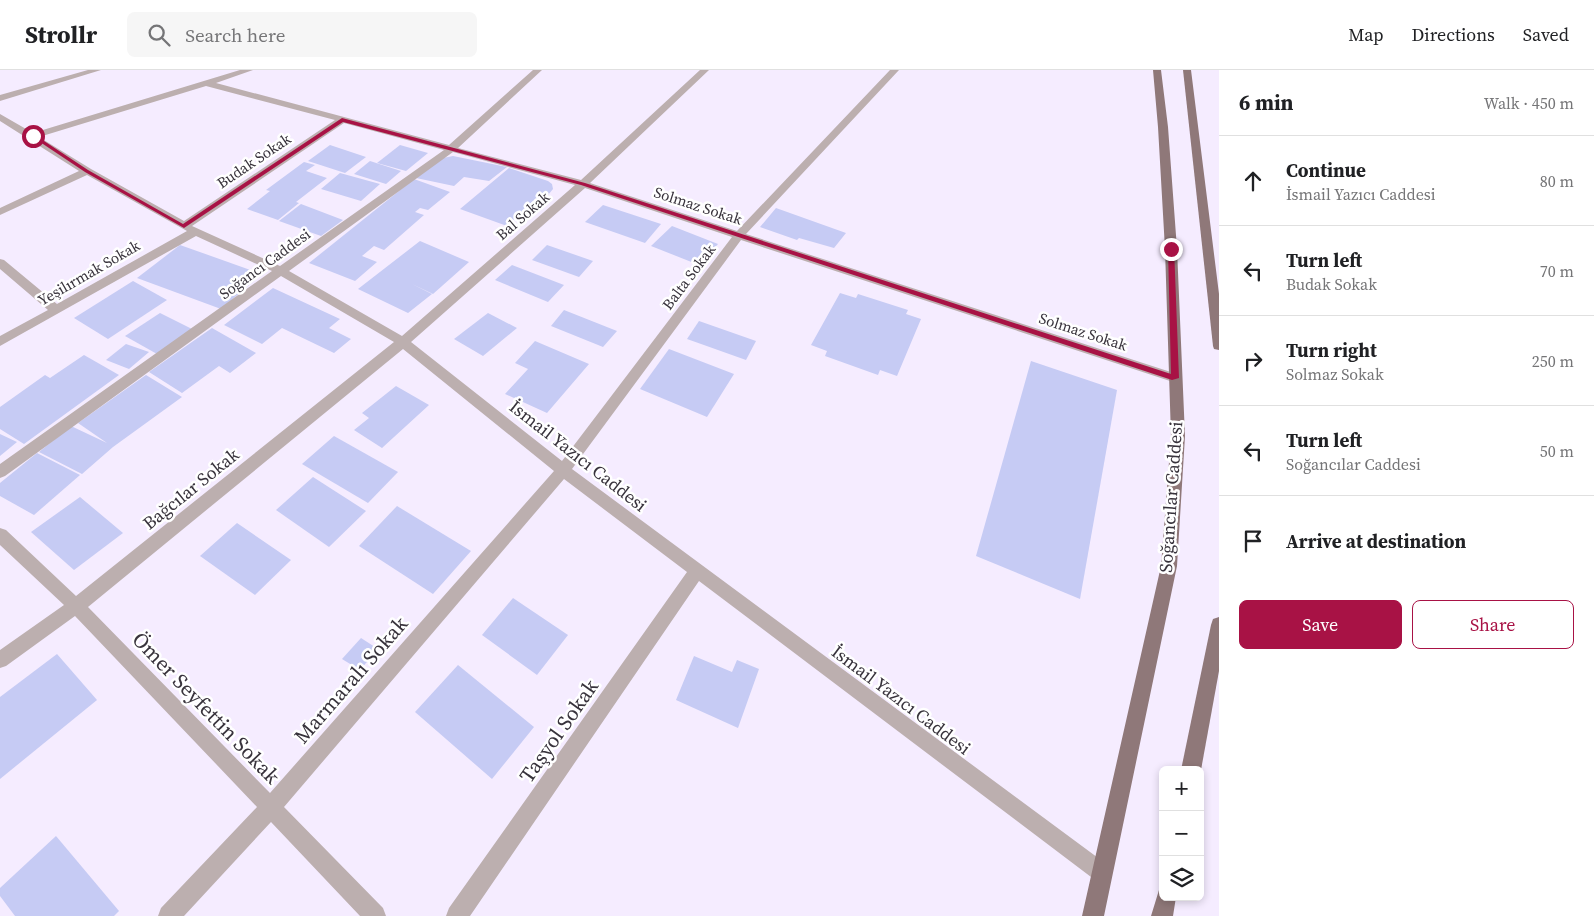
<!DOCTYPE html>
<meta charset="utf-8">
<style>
:root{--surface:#fff;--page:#f6f6f6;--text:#202124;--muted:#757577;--line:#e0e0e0;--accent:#a81245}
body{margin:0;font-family:"Source Serif 4",serif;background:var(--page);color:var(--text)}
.controls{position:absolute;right:15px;bottom:15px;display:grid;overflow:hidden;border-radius:8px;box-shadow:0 2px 8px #0003}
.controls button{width:45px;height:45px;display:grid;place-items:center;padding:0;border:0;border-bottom:1px solid var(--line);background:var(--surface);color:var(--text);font:25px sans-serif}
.stop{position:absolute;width:15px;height:15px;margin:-11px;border:4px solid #a81245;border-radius:50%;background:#fff}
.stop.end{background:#a81245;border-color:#fff;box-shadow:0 1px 5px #0008}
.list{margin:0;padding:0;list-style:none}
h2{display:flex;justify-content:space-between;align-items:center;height:65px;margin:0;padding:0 20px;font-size:21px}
h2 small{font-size:16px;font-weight:400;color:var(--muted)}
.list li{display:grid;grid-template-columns:32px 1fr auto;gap:15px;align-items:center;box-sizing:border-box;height:90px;padding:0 20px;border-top:1px solid var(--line)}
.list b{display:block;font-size:19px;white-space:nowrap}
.list p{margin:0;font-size:16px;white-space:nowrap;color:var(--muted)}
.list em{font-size:16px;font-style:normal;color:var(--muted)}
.actions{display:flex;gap:10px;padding:15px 20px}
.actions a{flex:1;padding:11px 0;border:1px solid var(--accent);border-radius:8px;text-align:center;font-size:18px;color:var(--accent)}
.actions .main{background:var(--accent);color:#fff}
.icon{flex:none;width:28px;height:28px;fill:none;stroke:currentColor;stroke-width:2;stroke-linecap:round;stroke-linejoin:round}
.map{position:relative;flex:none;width:1219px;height:846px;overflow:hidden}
header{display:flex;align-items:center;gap:30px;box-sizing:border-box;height:70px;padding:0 25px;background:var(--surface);border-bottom:1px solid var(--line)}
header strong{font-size:24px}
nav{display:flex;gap:28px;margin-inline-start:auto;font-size:18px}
.search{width:350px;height:45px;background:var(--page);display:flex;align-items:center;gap:12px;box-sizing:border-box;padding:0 18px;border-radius:8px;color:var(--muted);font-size:19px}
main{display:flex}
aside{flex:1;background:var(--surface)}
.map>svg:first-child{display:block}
.building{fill:#c6cbf4}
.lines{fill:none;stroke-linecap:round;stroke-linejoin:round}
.minor{fill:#bcafaf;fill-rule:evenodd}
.major{fill:#8f7879;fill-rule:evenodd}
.route{fill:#a81245}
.labels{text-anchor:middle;stroke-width:5;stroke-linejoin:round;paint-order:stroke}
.far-street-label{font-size:15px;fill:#38333c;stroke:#fff}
.street-label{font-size:18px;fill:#38333c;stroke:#fff}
.near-street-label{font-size:21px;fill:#38333c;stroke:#fff}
</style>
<header>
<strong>Strollr</strong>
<div class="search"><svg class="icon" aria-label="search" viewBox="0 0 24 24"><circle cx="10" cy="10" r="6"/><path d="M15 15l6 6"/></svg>Search here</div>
<nav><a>Map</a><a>Directions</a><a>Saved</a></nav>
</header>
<main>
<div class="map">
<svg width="1219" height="846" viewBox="0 0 1219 846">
<rect width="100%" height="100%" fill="#f5ecff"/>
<g class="building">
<path d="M330,75L366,87L345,103L308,91Z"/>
<path d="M400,75L428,83L406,101L377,93Z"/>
<path d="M453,86L507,97L489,111L464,107L454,116L416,108L438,89Z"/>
<path d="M370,91L401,101L386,114L354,104Z"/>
<path d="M304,92L315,95L306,101L327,108L296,132L299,133L278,150L247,139L270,121L266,120Z"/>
<path d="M509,98L548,111L552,114L553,119L543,131L536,128L507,156L460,139Z"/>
<path d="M340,103L380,114L361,131L321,119Z"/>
<path d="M414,109L450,122L428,140L420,138L415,142L424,145L384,180L374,176L362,186L377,192L355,211L309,193Z"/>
<path d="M301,134L343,150L321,166L279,151Z"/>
<path d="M603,135L661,154L645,173L585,152Z"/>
<path d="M776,138L846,163L834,178L799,168L797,170L760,157Z"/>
<path d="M672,156L718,174L699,195L651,176Z"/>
<path d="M420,171L469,192L433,224L412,214L432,224L408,243L358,219Z"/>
<path d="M180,175L262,204L221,239L137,208Z"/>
<path d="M547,175L593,191L579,207L532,190Z"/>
<path d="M512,195L564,215L548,232L495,210Z"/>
<path d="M133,211L167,230L108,269L74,248Z"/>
<path d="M273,218L340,249L329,258L351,269L334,283L282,258L262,274L224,255Z"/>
<path d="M840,223L856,228L858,224L908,240L906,244L921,249L897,306L880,300L878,305L825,286L827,281L811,275Z"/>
<path d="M564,240L617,261L603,277L551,256Z"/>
<path d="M160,243L192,259L157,284L125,266Z"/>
<path d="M488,243L517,258L483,286L454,269Z"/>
<path d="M699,251L756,271L746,290L687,269Z"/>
<path d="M212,258L256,283L230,303L219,296L182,323L149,302Z"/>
<path d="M535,271L589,294L547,343L505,324L528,299L515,293Z"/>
<path d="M126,274L149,282L129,299L106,290Z"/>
<path d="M669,279L734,304L707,347L640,319Z"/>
<path d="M84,285L119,305L24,374L0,359V337L45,305L50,308Z"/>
<path d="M1031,291L1117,320L1080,529L976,486Z"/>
<path d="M146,305L182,327L113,377L82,404L39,382L71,356L107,373L78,353Z"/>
<path d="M396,316L429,335L382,378L354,360L369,348L362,343Z"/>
<path d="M0,364L17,372L0,386Z"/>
<path d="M334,366L398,402L368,433L302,394Z"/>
<path d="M37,383L80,405L34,445L0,426V413Z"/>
<path d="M313,407L366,441L329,477L276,440Z"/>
<path d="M80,427L123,463L74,500L31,462Z"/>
<path d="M397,436L471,481L433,524L359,476Z"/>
<path d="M237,453L291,490L255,525L200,486Z"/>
<path d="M513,528L568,565L537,605L482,565Z"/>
<path d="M361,568L378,579L360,600L342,589Z"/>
<path d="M57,584L97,630L0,709V627Z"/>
<path d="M694,586L732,602L737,590L759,599L738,658L676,630Z"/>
<path d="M458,595L534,657L492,709L415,642Z"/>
<path d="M56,766L119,841L114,846H15L0,826V818Z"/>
</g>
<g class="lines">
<g class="minor">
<path d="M88,0H101L0,31V25Z"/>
<path d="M240,0H253L216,13L449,75L533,0H542L458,78L581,110L700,0H709L590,113L737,161L890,0H899L746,164L1180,305L1182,308L1180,311H1170L741,170L572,399L1109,796L1112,803L1109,810L1102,813L1095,810L699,511L470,846H446L449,838L687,502L564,409L284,737L383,838L386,846H360L271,752L184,846H158L161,838L257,737L75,546L6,596L0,598V580L64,535L0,475V458L6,460L76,526L394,272L281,206L5,406L0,408V394L272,201L196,166L0,276V266L48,240L0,199V189L4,190L57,234L187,161L87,105L0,145V138L79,101L0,51V44L33,63ZM206,16L335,50L184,151L91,99L39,67ZM344,53L444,80L280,196L192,156ZM453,82L575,115L402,266L289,201ZM585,118L732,167L562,391L411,272ZM403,279L554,401L270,723L88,537Z"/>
</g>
<g class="major">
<path d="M1153,0H1161L1168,57L1177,179L1185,366L1177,496L1104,846H1082L1161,496L1171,366L1165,179L1158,57Z"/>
<path d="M1183,0H1191L1219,224V280L1214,279L1213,276Z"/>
<path d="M1219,547V601L1201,700H1181L1211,555L1213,549Z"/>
<path d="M1163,818V827H1176L1173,846H1151L1159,820Z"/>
</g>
</g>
<path class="route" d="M342,48L585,113L1171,304L1168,179L1174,177L1179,308L1172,310L581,115L343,52L184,158L85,102L31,66L35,65L88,100L183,154Z"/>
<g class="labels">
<g class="far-street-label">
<text transform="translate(254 91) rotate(-34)" y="5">Budak Sokak</text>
<text transform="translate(698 136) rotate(18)" y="5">Solmaz Sokak</text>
<text transform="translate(523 146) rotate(-41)" y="5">Bal Sokak</text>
<text transform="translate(265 194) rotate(-36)" y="5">Soğancı Caddesi</text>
<text transform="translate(89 203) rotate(-30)" y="5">Yeşilırmak Sokak</text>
<text transform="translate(689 207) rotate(-53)" y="5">Balta Sokak</text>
<text transform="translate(1083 262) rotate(18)" y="5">Solmaz Sokak</text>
</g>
<g class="street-label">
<text transform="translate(578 386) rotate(38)" y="6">İsmail Yazıcı Caddesi</text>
<text transform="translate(191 419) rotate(-39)" y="6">Bağcılar Sokak</text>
<text transform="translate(1171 427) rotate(-86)" y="6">Soğancılar Caddesi</text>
<text transform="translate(901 630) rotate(37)" y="6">İsmail Yazıcı Caddesi</text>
</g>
<g class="near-street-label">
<text transform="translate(351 610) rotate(-49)" y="7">Marmaralı Sokak</text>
<text transform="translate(206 638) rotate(46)" y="7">Ömer Seyfettin Sokak</text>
<text transform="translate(559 661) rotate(-55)" y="7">Taşyol Sokak</text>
</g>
</g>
</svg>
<div class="controls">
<button>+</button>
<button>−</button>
<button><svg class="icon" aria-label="layers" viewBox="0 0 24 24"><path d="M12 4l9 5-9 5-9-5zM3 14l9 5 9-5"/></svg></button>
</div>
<div class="stop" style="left:33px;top:66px"></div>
<div class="stop end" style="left:1171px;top:179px"></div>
</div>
<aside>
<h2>6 min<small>Walk · 450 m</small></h2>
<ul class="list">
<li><svg class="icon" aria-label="ahead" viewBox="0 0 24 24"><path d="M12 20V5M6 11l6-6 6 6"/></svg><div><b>Continue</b><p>İsmail Yazıcı Caddesi</p></div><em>80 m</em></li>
<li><svg class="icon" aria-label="left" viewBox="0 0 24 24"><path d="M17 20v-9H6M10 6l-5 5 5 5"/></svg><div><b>Turn left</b><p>Budak Sokak</p></div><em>70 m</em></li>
<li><svg class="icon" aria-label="right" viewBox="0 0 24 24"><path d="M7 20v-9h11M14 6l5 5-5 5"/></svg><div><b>Turn right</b><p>Solmaz Sokak</p></div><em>250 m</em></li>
<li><svg class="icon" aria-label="left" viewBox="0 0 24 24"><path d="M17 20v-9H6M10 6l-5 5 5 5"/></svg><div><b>Turn left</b><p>Soğancılar Caddesi</p></div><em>50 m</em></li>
<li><svg class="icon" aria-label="arrive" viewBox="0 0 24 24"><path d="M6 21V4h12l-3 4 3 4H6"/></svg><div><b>Arrive at destination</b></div></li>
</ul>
<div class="actions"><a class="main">Save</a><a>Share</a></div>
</aside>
</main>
